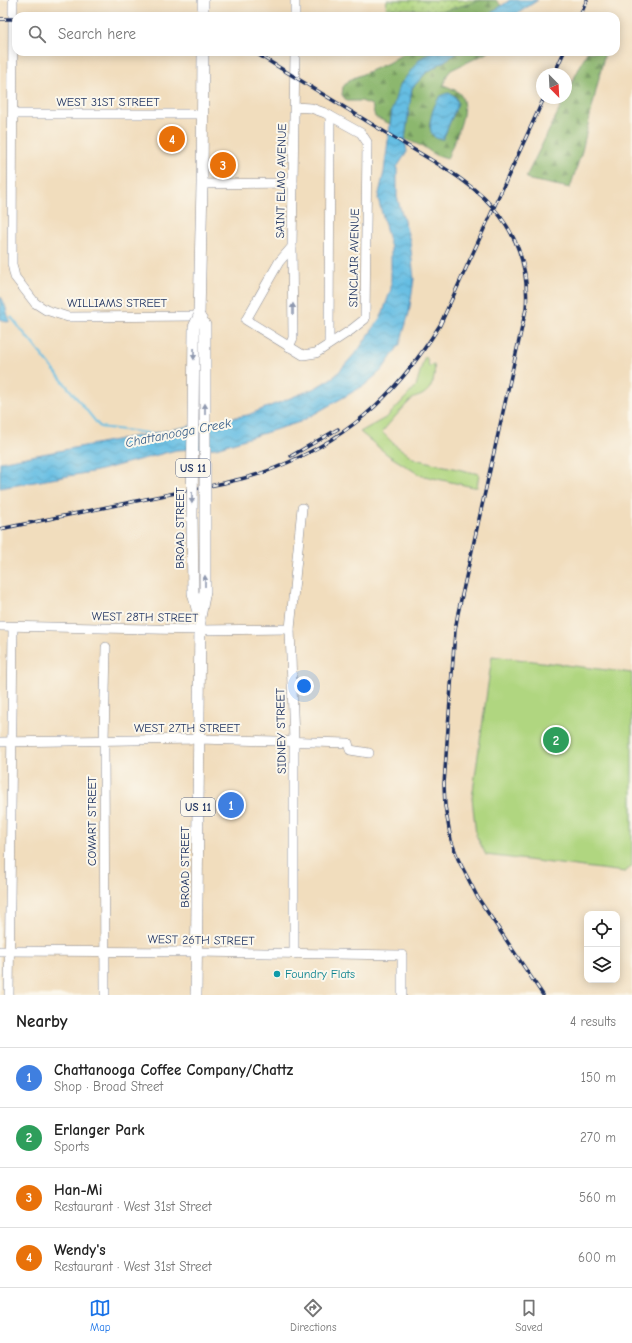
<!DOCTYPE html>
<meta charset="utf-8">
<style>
:root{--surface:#fff;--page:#f2f2f2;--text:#222;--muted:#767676;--line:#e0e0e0;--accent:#1a73e8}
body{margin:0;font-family:"Comic Neue",sans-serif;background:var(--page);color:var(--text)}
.controls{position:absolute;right:12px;bottom:12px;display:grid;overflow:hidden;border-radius:8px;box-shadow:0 2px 10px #0003}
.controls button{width:36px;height:36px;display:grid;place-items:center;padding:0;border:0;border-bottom:1px solid var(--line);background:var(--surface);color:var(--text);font:20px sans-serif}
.compass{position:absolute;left:536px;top:68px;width:36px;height:36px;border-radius:50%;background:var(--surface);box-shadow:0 2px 10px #0003;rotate:156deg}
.you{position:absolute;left:304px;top:686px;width:14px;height:14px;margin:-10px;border:3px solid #fff;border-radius:50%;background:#1a73e8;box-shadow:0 0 0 6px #1a73e833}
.badge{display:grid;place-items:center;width:26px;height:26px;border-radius:50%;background:var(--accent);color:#fff;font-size:13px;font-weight:700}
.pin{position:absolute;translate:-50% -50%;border:2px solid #fff;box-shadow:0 1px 4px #0006}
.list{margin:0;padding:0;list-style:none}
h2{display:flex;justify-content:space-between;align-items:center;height:52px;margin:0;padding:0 16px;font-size:17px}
h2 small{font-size:13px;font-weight:400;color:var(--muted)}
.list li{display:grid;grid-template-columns:26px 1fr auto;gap:12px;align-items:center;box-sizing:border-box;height:60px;padding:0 16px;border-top:1px solid var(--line)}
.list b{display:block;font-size:15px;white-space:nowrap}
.list p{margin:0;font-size:13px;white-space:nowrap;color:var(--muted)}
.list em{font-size:13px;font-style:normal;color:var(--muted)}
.icon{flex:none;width:22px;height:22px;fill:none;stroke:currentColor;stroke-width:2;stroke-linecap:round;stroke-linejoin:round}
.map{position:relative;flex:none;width:632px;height:995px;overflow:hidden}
.search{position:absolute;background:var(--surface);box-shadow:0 2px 10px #0003;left:12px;right:12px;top:12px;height:44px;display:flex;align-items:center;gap:10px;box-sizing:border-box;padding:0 14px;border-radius:12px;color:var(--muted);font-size:15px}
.sheet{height:292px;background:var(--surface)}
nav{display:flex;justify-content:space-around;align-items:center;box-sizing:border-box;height:56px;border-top:1px solid var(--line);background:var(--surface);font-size:11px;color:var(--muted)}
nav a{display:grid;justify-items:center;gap:2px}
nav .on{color:var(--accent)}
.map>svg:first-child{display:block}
.green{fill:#b0d680;stroke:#66826f}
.forest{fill:url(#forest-firs);stroke:#547366;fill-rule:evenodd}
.park{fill:url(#park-dots);stroke:#66826f}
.water{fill:url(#water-waves);stroke:#4076a0}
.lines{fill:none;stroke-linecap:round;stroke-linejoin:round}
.stream{stroke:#66bee3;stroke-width:2}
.minor-casing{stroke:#86868e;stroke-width:10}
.major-casing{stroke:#86868e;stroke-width:12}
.minor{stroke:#fff;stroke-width:9}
.major{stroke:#fff;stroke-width:11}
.rail-casing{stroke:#1b2f5e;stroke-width:3.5}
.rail{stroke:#fbf7ec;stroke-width:2;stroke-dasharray:6;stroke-linecap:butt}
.major-bridge-casing{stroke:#86868e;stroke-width:12;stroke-linecap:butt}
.major-bridge{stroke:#fff;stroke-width:11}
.oneway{fill:#8d97ae}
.culture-dot{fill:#0f9aa8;stroke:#fbf7ec;stroke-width:1.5}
.labels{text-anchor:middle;stroke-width:4;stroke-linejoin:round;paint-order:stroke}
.shield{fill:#fbf7ec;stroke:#5e6b89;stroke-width:1}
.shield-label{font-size:11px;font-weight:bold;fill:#1b2f5e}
.street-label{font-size:12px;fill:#1b2f5e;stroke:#fbf7ec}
.culture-label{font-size:12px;fill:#0d838f;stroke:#fbf7ec;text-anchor:start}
.water-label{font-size:13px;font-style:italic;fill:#325a86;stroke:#fbf7ec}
</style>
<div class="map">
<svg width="632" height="995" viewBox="0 0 632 995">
<defs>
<pattern id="forest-firs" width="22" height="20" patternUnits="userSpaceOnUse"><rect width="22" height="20" fill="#8cb76e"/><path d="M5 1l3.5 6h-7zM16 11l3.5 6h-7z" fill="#72955e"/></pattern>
<pattern id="park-dots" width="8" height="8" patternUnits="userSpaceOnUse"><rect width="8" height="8" fill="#b0d680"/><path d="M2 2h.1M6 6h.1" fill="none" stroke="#97b871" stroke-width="1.8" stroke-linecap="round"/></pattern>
<pattern id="water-waves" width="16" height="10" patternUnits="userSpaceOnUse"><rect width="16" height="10" fill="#66bee3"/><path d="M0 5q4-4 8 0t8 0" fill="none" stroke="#539bbb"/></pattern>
</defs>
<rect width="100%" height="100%" fill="#fbf7ec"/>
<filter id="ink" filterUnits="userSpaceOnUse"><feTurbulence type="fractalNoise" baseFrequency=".025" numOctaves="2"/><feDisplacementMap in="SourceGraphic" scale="8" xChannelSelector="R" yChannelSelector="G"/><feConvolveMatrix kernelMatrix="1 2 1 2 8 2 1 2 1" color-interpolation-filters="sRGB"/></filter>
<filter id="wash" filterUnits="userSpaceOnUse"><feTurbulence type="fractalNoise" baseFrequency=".012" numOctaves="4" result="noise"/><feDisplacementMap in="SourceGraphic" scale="16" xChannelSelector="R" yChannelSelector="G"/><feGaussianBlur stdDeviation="0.9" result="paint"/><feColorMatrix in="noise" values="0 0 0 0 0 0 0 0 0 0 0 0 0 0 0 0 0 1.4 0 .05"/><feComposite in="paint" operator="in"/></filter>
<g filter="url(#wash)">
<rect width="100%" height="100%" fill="#f1ddbd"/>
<g class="green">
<path d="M426,356L429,366L434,365C436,376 433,389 422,395C419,397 414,397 411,400C401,410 391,421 382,432L395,445L415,459L479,474L477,487H473L420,475L388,455L360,432L387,417L408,395L416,386L424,358Z"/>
<path d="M492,656L632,673V866L625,872L486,855L476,835L472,798Z"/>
</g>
<g class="forest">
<path d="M481,0H496L502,6L487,16H441L444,11L449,9Z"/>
<path d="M406,52H431L420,59L392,110L390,124L375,117L372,105L361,101H347L342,95L343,87L349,80L388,63Z"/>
<path d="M458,52H489L451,70L447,75L444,85C448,87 454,89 458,92C474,106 452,144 447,159L435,155L424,147L405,139L412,88L426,73ZM455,96L458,103L443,139L433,135L429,125L434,108Z"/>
<path d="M587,52H605L582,151L570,188L530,180L526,177L565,98H566V95Z"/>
</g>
<path class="park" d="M387,0H481L444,11L386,8Z"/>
<g class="water">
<path d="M510,0H538L514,16H487Z"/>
<path d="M431,52H458L426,73L412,88L405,139L407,152L397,167V197L410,241L414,279L409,313L400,344L382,370L365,385L300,422L216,448L176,450L97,471L0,488V462L248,415L315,388L335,376L359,349L382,315L391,289V248L378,198L384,172L392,110L399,86L420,59Z"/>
<path d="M448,93C455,94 455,97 458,103L443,139C421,141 432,103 442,95C444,94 446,94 448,93Z"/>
<path d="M0,296C6,303 6,312 10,321L7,322L0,319Z"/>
</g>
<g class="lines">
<path class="stream" d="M11,317L100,427L148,433L149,436"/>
</g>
</g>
<g filter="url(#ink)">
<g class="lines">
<g class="minor-casing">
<g id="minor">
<path d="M13,0L12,264L15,277L35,303L46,310L68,317L199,316"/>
<path d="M295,16V0"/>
<path d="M294,107L311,108L325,113L361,133L367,142L365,319L351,330L316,353L303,355L246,320L279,262L292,247C293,182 294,117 295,52"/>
<path d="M13,114H203"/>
<path d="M202,184L293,183"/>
<path d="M329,344L330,116"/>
<path d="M289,347L293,338L292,247"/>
<path d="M0,626L200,630L290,629"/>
<path d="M0,742L199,739L348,743L350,750L369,753"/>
<path d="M0,951L197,952L402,955V995"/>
<path d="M294,954V741L290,629L302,508"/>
<path d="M9,995L13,627"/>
<path d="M105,995L104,741L106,647"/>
</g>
</g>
<g class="major-casing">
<g id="major">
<path d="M203,16V0"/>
<path d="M199,316L202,184L203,52"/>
<path d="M196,995L200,620"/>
</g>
</g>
<use href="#minor" class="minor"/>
<use href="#major" class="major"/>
<g class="rail-casing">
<g id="rail">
<path d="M580,16L587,0"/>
<path d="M0,19H16"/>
<path d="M254,52C303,82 352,112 401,142C434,162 477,184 500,216C521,244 529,274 526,309L458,613L455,631L444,784L445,806L451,840L458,859L478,898L543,995"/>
<path d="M554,74L564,52"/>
<path d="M291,456L338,429"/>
<path d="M0,529L224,483C236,480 250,477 262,473C344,443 394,399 440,325L544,98"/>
</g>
</g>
<use href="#rail" class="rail"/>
<g class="major-bridge-casing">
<g id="major-bridge">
<path d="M199,316L194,327L192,515L193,593L200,620"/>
<path d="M199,316L205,325V591L200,617"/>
</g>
</g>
<use href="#major-bridge" class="major-bridge"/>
</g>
<defs><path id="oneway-solid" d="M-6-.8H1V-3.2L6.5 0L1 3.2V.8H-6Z"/></defs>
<g class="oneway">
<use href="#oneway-solid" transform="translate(293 309) rotate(-90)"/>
<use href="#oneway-solid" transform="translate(194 354) rotate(91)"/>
<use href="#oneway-solid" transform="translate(205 409) rotate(-90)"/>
<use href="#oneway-solid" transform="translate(192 498) rotate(91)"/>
<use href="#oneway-solid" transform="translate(205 581) rotate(-90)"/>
</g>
</g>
<circle class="culture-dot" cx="277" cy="974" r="4"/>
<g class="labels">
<g class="shield">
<rect x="176" y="459" width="34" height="18" rx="3"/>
<rect x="181" y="798" width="34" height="18" rx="3"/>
</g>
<g class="shield-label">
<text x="193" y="472">US 11</text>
<text x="198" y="811">US 11</text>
</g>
<g class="street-label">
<text x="108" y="106">WEST 31ST STREET</text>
<text transform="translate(281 181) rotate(-89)" y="4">SAINT ELMO AVENUE</text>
<text transform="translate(354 258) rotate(-89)" y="4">SINCLAIR AVENUE</text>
<text x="117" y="307">WILLIAMS STREET</text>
<text transform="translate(180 528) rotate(-90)" y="4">BROAD STREET</text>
<text transform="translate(145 617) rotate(1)" y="4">WEST 28TH STREET</text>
<text x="187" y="732">WEST 27TH STREET</text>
<text transform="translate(281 731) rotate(-91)" y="4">SIDNEY STREET</text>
<text transform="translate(92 821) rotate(-90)" y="4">COWART STREET</text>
<text transform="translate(185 867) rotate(-90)" y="4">BROAD STREET</text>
<text transform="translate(201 940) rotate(1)" y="4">WEST 26TH STREET</text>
</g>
<g class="culture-label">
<text x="285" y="978">Foundry Flats</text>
</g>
<g class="water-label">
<text transform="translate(178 432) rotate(-11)" y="5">Chattanooga Creek</text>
</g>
</g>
</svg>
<div class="controls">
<button><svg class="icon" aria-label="locate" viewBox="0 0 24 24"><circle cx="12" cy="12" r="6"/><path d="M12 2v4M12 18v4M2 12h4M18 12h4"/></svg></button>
<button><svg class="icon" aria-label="layers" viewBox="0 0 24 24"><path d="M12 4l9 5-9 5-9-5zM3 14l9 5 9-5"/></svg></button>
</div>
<svg class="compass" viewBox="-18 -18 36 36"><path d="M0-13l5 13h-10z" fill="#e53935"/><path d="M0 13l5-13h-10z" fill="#767676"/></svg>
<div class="you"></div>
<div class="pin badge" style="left:231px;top:805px;background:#3f7fe0">1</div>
<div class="pin badge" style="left:556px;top:740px;background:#2e9e5b">2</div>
<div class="pin badge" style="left:223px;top:165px;background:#e8710a">3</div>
<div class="pin badge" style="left:172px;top:139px;background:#e8710a">4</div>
<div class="search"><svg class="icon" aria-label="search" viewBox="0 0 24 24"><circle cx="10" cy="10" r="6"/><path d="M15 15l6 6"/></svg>Search here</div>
</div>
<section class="sheet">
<h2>Nearby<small>4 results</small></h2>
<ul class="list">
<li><span class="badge" style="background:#3f7fe0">1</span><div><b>Chattanooga Coffee Company/Chattz</b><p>Shop · Broad Street</p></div><em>150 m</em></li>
<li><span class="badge" style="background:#2e9e5b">2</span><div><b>Erlanger Park</b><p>Sports</p></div><em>270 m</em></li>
<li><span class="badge" style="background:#e8710a">3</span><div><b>Han-Mi</b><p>Restaurant · West 31st Street</p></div><em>560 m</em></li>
<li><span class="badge" style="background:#e8710a">4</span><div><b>Wendy's</b><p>Restaurant · West 31st Street</p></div><em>600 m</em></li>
</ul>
</section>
<nav>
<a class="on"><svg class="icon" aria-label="map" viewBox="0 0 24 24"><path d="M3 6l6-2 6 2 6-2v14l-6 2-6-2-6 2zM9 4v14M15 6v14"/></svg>Map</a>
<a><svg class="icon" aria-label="directions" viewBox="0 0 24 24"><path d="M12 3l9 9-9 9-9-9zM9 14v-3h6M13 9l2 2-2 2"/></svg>Directions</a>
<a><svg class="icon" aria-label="saved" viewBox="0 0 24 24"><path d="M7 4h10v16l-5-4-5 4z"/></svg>Saved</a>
</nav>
